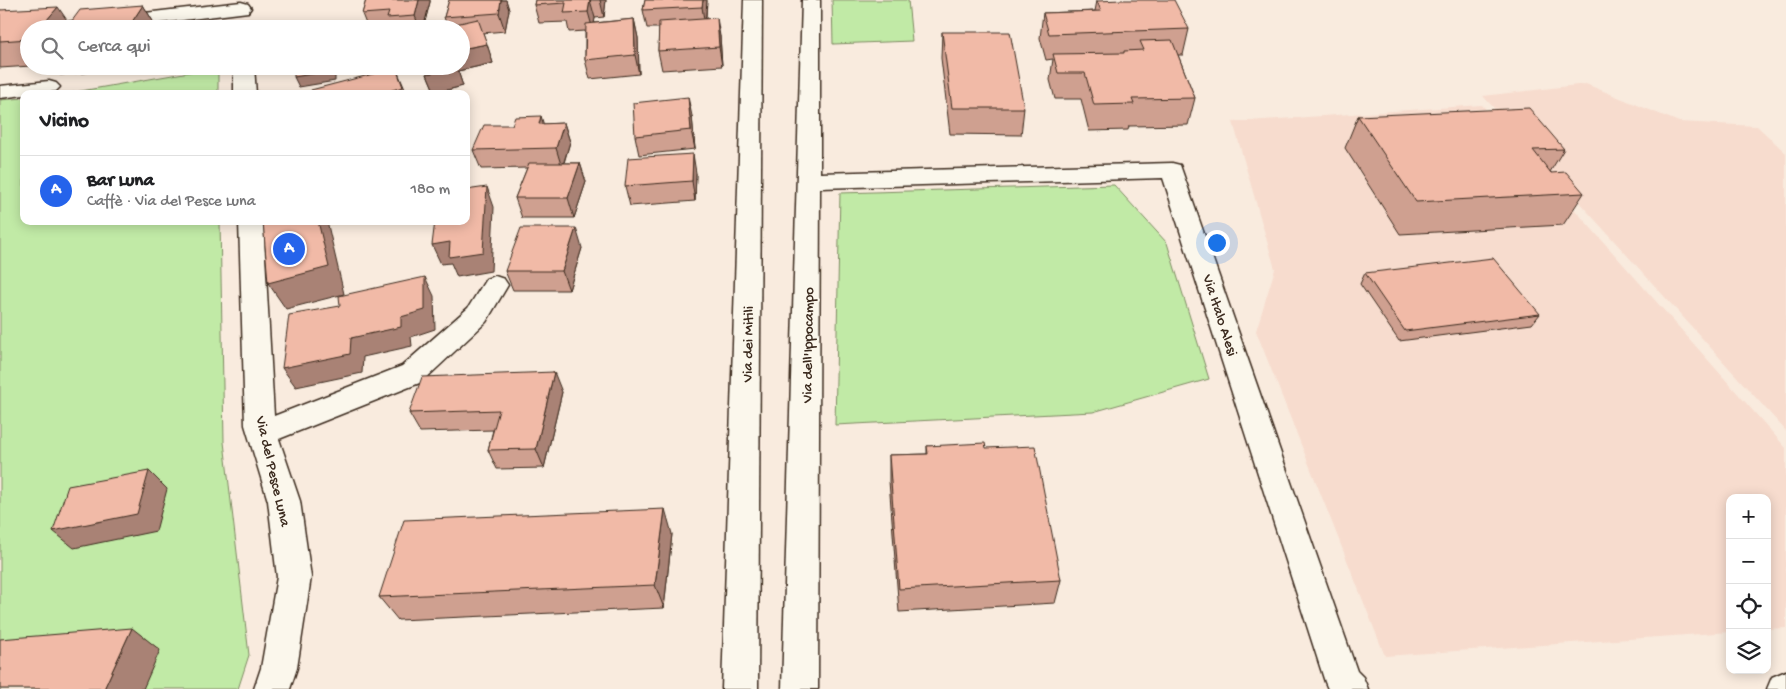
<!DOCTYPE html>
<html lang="it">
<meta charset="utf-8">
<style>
:root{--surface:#fff;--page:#f6f6f6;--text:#202124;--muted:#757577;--line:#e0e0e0;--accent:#2563eb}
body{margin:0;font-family:"Gochi Hand",sans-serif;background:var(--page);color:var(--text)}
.controls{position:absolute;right:15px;bottom:15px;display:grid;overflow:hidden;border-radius:10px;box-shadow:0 2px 12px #0003}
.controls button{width:45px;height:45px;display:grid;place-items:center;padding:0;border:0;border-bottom:1px solid var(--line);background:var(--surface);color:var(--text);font:25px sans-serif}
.you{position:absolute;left:1216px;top:242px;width:18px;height:18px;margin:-12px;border:4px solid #fff;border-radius:50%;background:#1a73e8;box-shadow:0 0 0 8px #1a73e833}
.badge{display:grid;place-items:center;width:32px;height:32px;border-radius:50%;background:var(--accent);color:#fff;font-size:16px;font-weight:700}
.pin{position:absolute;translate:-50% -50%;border:2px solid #fff;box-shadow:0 1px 5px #0006}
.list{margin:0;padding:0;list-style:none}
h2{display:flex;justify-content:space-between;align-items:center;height:65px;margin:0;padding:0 20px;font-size:21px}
h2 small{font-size:16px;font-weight:400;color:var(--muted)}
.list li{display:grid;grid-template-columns:32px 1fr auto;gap:15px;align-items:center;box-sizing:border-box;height:70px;padding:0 20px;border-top:1px solid var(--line)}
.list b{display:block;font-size:19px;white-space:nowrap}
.list p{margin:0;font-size:16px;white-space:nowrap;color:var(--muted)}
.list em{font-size:16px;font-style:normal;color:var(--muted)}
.icon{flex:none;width:28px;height:28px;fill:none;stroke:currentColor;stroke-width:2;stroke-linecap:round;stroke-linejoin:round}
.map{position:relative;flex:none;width:1786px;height:689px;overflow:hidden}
.search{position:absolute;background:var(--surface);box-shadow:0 2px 12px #0003;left:20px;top:20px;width:450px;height:55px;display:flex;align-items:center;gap:12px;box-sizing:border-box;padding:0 18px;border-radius:28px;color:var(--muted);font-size:19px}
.panel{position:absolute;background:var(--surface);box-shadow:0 2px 12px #0003;left:20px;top:90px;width:450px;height:135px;border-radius:10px}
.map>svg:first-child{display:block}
.built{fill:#f7dcce}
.green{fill:#c1eaa6;stroke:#7e8a62}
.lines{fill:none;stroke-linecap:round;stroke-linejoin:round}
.street-casing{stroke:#3b2a1e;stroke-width:3}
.secondary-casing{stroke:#3b2a1e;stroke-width:3}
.street{fill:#fbf7ec;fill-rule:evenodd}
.secondary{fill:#fbf7ec;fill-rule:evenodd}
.wall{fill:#cfa090;stroke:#3b2a1e}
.shaded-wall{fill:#a98275;stroke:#3b2a1e}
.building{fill:#f1baa7;stroke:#3b2a1e}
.labels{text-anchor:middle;stroke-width:4;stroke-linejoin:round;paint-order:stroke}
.street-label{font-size:15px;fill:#3b2a1e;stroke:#fbf7ec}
</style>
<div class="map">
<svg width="1786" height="689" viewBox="0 0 1786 689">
<rect width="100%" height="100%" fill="#f9ebde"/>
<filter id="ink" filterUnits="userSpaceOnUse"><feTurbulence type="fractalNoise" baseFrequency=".02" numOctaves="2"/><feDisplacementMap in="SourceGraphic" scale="10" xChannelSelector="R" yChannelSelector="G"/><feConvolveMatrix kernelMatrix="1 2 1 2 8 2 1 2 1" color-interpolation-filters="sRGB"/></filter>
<g filter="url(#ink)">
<g class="built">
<path d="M1586,84L1679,122L1757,126L1786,153V431L1483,96Z"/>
<path d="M1482,105L1786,448V628L1767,629V498H1730V632L1385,656L1256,331L1275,269L1233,122Z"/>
</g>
<g class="green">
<path d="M832,0H908L912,41L833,44Z"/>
<path d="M218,67V94H64Z"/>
<path d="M24,98V221H220L224,442L249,655L238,689H0V100Z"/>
<path d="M1114,185L1167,243L1209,379L1093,412L835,425L840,193Z"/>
</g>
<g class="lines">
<g class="street-casing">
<g id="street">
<path d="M744,0H762L758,689H722Z"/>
<path d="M802,0H820V173L1172,163L1180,165L1357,671L1363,677L1368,689H1328L1325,682L1163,178L820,188L818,689H782Z"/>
<path d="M241,2L248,4L251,8L248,12L110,29H47L50,25L57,23Z"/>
<path d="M234,66H254L256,94H234Z"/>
<path d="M49,81L56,83L60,87L56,91L0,98V86Z"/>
<path d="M239,221H263L274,416L402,366L468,308L486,279L495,276L504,279L508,285L486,322L422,382L279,439L300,501L311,577L297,668L290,689H254L261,668L277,577L268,501L245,425Z"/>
</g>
</g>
<g class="secondary-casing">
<path id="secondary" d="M1786,671V689H1767L1772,677Z"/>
</g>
<use href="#street" class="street"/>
<use href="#secondary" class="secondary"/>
</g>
<g class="wall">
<path d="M366,0H430V2L423,29H368L362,14Z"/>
<path d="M449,0H506L509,10L505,31L483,33L493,63L458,71L463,86L435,93L427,74L447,26L444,17Z"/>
<path d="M535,0H606L604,17L595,18L594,23L634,19L638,38L639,74L590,79L585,60V31L569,32L567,22L539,23L534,5Z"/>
<path d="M645,0H707L706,18L720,36L722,66L662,70L658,51L659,28H647L643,10Z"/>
<path d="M1097,1L1189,29L1183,55H1178L1195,98L1188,125L1129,126L1128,130L1089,131L1081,99H1055L1050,80L1053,59L1046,60L1040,38L1043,13L1095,11Z"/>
<path d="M143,5L154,23L151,29H29V66H31L0,68V10L69,24Z"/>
<path d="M942,32L1024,108L1021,135L950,134L941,58Z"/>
<path d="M53,66H139L138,68L60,75Z"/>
<path d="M692,116L695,149L639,155L635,136Z"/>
<path d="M1358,116L1564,149L1550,172L1584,193L1563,225L1400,234L1345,148Z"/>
<path d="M564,123L570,142L564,163H580L586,182L574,218H522L515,198L527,168L481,169L473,150L544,124Z"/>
<path d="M696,173L695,201L630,206L625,186Z"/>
<path d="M582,248L569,290H513L505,271Z"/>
<path d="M1365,273L1540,314L1532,324L1399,341L1360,284Z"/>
<path d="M562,392L544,468L497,469L488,450L493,430L420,432L409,413Z"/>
<path d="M927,446L986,448L1061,580L1055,603L899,612L889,481V455L927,454Z"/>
<path d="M672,534L664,608L398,620L379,597Z"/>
</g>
<g class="shaded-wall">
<path d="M419,0H430V2L423,29H420L415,16Z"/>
<path d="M501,0H506L509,10L505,31L499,13Z"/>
<path d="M590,0L595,18L593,30L588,12Z"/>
<path d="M600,0H606L604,17Z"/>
<path d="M703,0H707L705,26L702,7Z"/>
<path d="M143,5L154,23L151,29H132L130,25Z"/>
<path d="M58,7L73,29H39Z"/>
<path d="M717,18L720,36L722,66L719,47Z"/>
<path d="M634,19L638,38L639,74L635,55Z"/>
<path d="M487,44L493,63L458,71L463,86L435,93L427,74L456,66H461V49Z"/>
<path d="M330,66H335V81L299,87L294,77Z"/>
<path d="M364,66H378L365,68Z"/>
<path d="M396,68L407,94H378Z"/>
<path d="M688,97L692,116L695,149L691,130Z"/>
<path d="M541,116L547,135L539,124Z"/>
<path d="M564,123L570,142L562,168L556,148Z"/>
<path d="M693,154L696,173L695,201L692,181Z"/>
<path d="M580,163L586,182L574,218L568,198Z"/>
<path d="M487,187L494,207L491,271L457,277L451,263L441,264L432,245Z"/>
<path d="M318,221H327L344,294L286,309L268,283Z"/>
<path d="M576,228L582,248L569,290L562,271Z"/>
<path d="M425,277L434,296L435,329L411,337L412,346L363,357L362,373L296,387L282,368L401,317Z"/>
<path d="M554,372L562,392L544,468L536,449Z"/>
<path d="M149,471L167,489L156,531L74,548L53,531Z"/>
<path d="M665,509L672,534L664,608L655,585Z"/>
<path d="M132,628L160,650L143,689H104Z"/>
</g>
<g class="building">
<path d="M366,0H419L415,16L387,18L389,12L362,14Z"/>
<path d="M449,0H501L499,13L444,17Z"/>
<path d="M535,0H590L588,12L564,13L566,3L534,5Z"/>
<path d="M645,0H703L702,7L643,10Z"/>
<path d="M1122,0H1174L1189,29L1049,34L1043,13L1101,11L1097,1Z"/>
<path d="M143,5L130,25L142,24L139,29H66L80,10Z"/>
<path d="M58,7L39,29H29V39L0,41V10Z"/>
<path d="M717,18L719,47L658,51L659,22Z"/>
<path d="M478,19L487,44L461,49V29H433Z"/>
<path d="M634,19L635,55L585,60L586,24Z"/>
<path d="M942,32H1010L1024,108H952Z"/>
<path d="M1172,40L1195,98L1132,99L1134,104L1094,105L1085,73H1058L1053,54L1124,53V51L1144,50L1140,41Z"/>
<path d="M294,66H330V71L294,77Z"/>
<path d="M425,66H456V67L427,74Z"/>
<path d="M396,68L403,87L378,94H312L311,90Z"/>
<path d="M688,97L691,130L635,136L633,103Z"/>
<path d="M1529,108L1564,149L1533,150L1551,173L1566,172L1584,193L1416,202L1358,116Z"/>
<path d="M541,116L539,124L564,123L556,148L473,150L484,125H512L515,117Z"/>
<path d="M693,154L692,181L625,186L628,158Z"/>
<path d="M529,163H580L568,198H515Z"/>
<path d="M487,187L483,252L449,257L450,242L432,245L435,221H466V190Z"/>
<path d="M263,221H318L329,267L268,283Z"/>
<path d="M521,228H576L562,271H505Z"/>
<path d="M1493,258L1540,314L1405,331L1365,273Z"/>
<path d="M425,277V310L401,317V327L351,338L350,354L282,368L289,315L340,306L339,296Z"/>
<path d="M554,372L536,449L488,450L499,410L409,413L422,377Z"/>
<path d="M985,443L986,448L1035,446L1061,580L899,589L889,455L928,454L927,446Z"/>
<path d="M149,471L137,514L53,531L68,486Z"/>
<path d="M665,509L655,585L379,597L404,520Z"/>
<path d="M132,628L104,689H0V639Z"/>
</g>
</g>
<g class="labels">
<g class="street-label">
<text transform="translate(1221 315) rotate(72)" y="5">Via Italo Alesi</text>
<text transform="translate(747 344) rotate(-89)" y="5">Via dei Mitili</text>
<text transform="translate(807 345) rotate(-89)" y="5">Via dell'Ippocampo</text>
<text transform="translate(274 471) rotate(77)" y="5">Via del Pesce Luna</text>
</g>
</g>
</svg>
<div class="controls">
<button>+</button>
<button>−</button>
<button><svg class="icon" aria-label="locate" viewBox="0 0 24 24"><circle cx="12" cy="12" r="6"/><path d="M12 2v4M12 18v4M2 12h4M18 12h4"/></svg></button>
<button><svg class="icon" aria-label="layers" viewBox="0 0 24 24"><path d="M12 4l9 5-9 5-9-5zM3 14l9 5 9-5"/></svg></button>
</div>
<div class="you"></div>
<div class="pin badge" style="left:289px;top:249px">A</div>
<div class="search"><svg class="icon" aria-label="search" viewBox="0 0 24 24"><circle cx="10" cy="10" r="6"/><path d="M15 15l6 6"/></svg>Cerca qui</div>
<section class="panel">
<h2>Vicino<small></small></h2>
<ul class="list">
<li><span class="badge">A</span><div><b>Bar Luna</b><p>Caffè · Via del Pesce Luna</p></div><em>180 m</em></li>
</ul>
</section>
</div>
